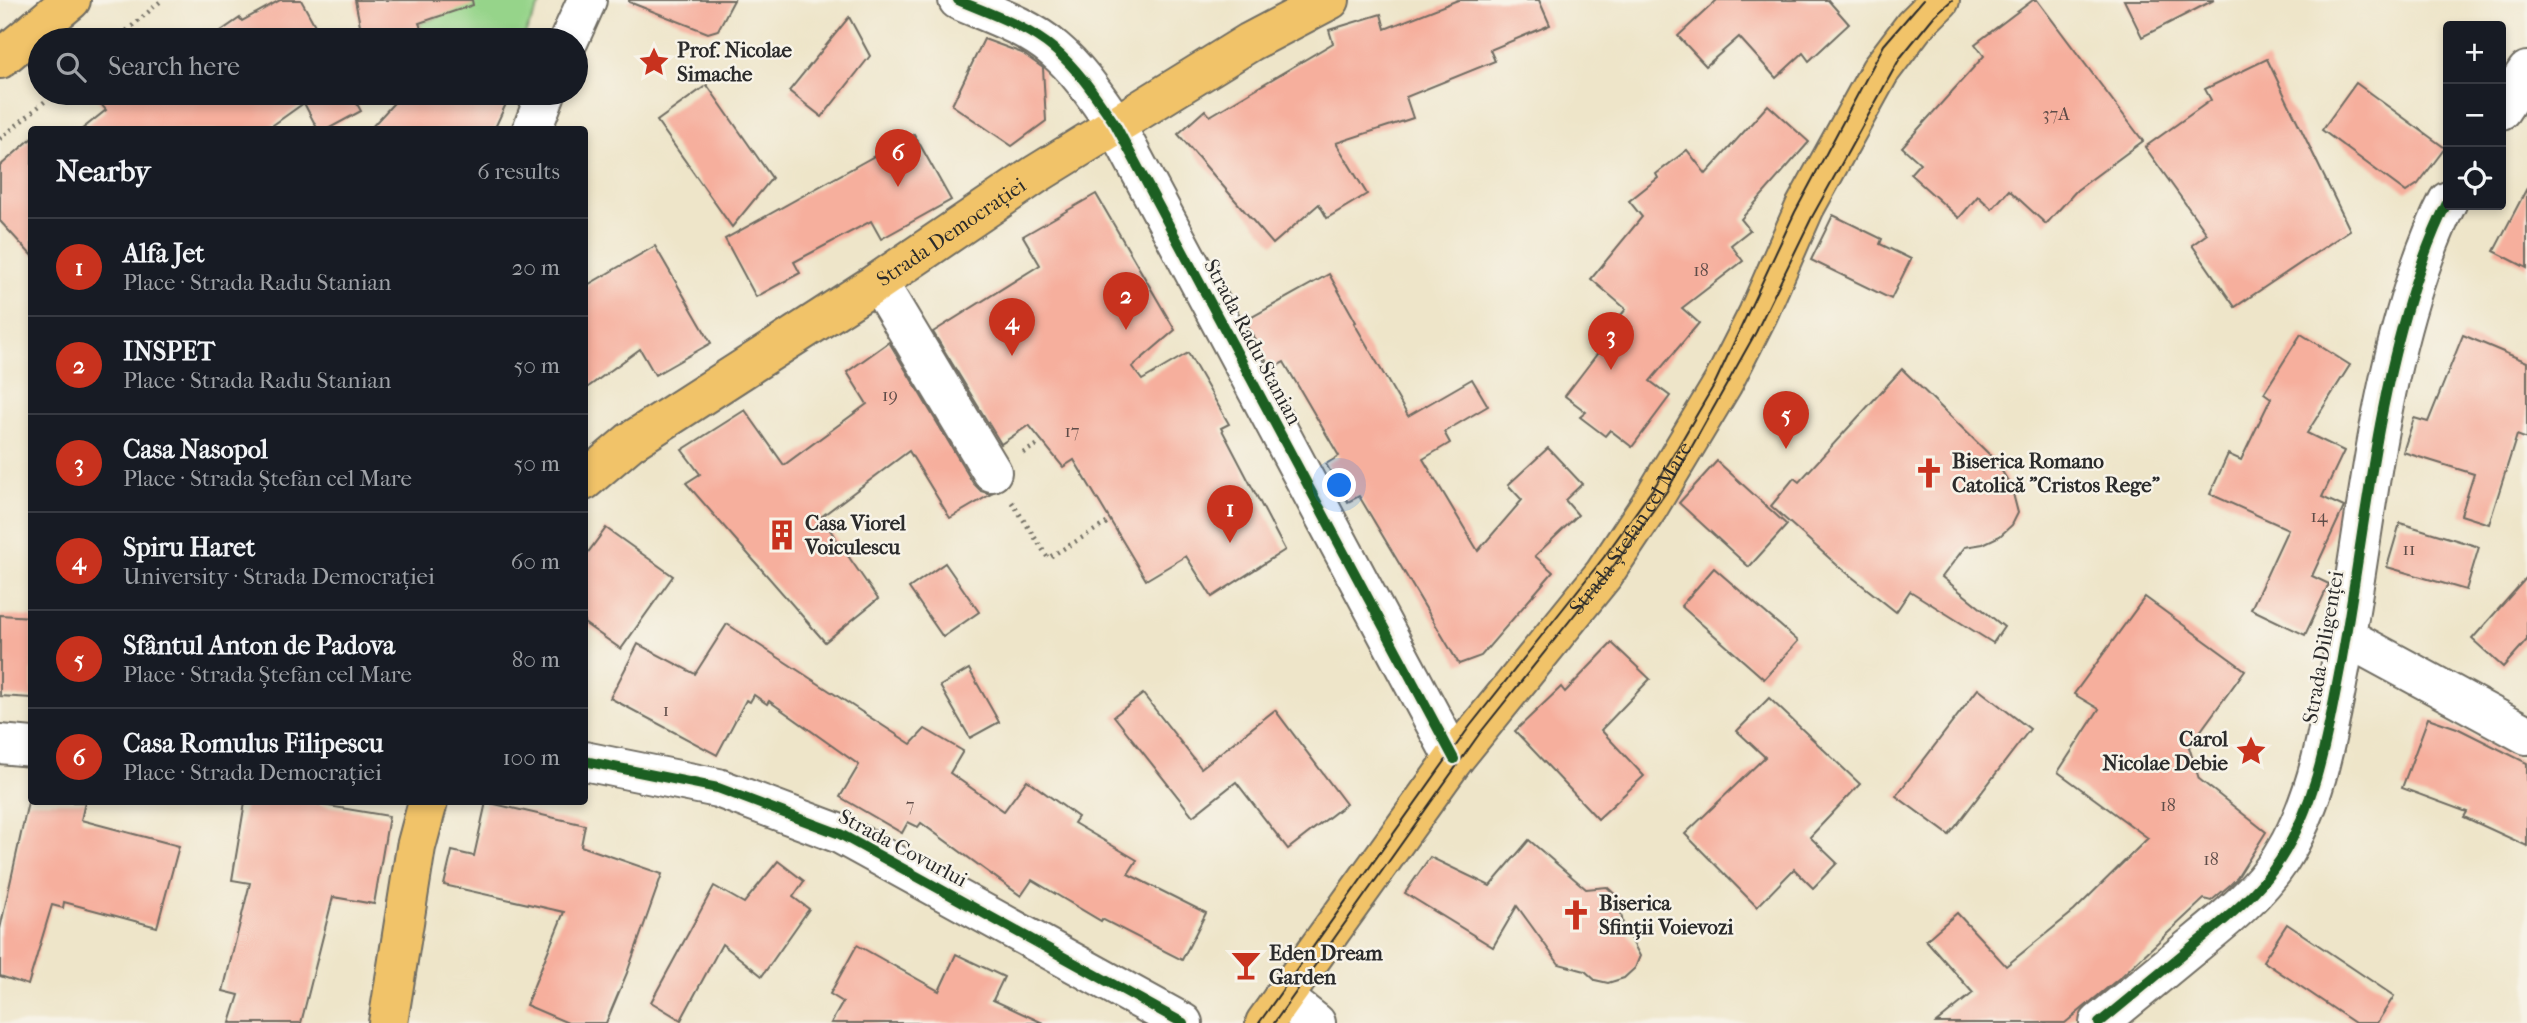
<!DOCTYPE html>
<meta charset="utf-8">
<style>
:root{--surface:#171b24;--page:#242831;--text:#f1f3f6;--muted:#9ea1a6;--line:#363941;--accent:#c8321e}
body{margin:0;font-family:"IM FELL French Canon",serif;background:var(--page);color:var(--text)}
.controls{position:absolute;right:21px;top:21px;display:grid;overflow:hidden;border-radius:7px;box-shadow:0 4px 10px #0003}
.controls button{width:63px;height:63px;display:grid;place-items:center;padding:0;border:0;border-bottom:2px solid var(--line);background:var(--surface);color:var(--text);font:35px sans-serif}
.you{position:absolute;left:1340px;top:486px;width:24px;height:24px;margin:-18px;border:5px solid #fff;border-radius:50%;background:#1a73e8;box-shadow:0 0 0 10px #1a73e833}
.badge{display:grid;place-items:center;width:46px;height:46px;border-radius:50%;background:var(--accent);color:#fff;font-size:23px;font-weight:700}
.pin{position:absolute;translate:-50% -58px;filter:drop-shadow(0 2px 4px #0008)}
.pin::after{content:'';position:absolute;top:37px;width:24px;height:21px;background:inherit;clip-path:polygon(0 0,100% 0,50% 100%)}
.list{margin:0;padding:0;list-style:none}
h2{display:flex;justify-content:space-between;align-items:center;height:91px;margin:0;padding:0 28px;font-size:30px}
h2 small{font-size:23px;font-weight:400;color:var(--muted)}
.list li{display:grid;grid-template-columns:46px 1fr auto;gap:21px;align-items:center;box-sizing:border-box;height:98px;padding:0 28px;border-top:2px solid var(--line)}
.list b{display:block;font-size:26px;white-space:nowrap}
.list p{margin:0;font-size:23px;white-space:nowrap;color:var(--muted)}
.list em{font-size:23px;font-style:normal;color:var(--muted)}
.icon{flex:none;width:38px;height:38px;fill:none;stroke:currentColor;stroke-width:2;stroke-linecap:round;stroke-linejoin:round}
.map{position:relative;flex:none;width:2527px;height:1023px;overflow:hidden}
.search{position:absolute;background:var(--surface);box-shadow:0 4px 10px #0003;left:28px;top:28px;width:560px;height:77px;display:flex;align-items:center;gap:18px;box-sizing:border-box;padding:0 24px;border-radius:38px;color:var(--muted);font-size:26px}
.panel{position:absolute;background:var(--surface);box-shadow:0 4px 10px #0003;left:28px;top:126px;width:560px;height:679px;border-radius:7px}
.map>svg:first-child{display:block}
.green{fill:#96d48a;stroke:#60805a;stroke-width:2}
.building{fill:#f6af9d}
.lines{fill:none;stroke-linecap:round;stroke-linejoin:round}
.minor-casing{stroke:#6f6c62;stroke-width:42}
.major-casing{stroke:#6f6c62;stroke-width:42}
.path{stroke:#6f6c62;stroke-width:4.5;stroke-dasharray:2 5;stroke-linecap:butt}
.minor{stroke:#fff;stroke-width:38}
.major{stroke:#f1c369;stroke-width:38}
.tram{stroke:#2b2b2b;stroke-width:2}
.cycleway-casing{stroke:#f7f3e8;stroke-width:15}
.cycleway{stroke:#1b5e20;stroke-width:10}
.labels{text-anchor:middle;stroke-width:5;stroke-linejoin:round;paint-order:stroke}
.number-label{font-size:18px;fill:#5e4c48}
.poi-label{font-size:21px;font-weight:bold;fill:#2b2b2b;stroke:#f7f3e8;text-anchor:start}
.street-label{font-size:21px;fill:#2b2b2b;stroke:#f7f3e8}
</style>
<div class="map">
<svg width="2527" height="1023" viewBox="0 0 2527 1023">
<rect width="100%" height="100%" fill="#f7f3e8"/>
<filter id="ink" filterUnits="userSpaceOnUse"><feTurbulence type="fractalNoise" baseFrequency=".0143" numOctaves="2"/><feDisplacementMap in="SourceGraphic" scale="14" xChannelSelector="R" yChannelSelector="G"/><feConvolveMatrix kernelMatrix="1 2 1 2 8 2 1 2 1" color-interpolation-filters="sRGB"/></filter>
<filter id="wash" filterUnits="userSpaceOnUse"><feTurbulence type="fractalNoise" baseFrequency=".00686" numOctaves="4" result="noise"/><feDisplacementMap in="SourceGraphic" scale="28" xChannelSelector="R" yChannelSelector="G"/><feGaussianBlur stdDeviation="1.57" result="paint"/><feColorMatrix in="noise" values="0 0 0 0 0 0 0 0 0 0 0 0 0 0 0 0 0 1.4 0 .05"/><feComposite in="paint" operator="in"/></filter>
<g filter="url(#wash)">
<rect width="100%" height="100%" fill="#eee5c9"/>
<path class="green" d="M434,0H542L522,40H426L419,23L439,17Z"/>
<g id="blocks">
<g class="building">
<path d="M280,0H301L323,40H208L240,18L242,21Z"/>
<path d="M355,0H472L473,5L419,23L426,40H363Z"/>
<path d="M629,0H734L718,30L708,33L629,2Z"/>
<path d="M1458,0H1539L1550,25L1490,50L1495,61L1406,97L1413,118L1336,143L1367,194L1327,218L1319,204L1273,244L1178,134L1205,110L1210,116L1333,43L1329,30L1381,14L1385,29Z"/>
<path d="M1717,0H1828L1849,24L1809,61L1803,53L1776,78L1739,37L1706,66L1678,36Z"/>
<path d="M2033,0H2037L2143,141L2077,190L2046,224L2009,190L1992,209L1978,196L1959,218L1910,174L1920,163L1902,147L1984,56L1975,44Z"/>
<path d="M2124,0H2214L2142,37Z"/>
<path d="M849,17L870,56L822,117L789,91Z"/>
<path d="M984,39L1022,53L1043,68L1046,121L1012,146L952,105Z"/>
<path d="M2267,59L2350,230L2235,307L2192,245L2207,234L2145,147L2211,100L2205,89Z"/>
<path d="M2356,83L2445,148L2418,184L2406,192L2322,130Z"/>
<path d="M707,85L772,178L732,227L657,121Z"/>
<path d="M92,93H351L361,111L326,130H318L304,103L266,130H81L106,110Z"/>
<path d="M403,93H511L494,130H369Z"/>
<path d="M1768,105L1809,142L1741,219L1750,230L1731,245L1743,261L1682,308L1699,323L1650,381L1670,396L1632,447L1610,430L1605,436L1580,417L1586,412L1565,396L1620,324L1616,321L1626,309L1591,279L1642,217L1629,201L1658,178L1656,174L1687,150L1706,174Z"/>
<path d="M914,134L951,200L881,239L871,221L794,262L800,273L756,297L725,239Z"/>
<path d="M32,138V256L0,221V166Z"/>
<path d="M2527,188V268L2494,251Z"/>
<path d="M1096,194L1175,330L1132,367L1142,380L1188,353L1229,424L1221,428L1285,550L1212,597L1186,556L1146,580L1074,460L1063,467L1029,425L1001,444L933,332L1040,265L1023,236Z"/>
<path d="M1833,215L1882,239L1880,244L1911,259L1891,299L1811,260Z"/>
<path d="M655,246L711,343L655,375L640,349L584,390V287Z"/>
<path d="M1329,274L1356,322L1354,323L1408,416L1472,379L1488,406L1444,432L1450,443L1423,459L1478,551L1522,500L1508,485L1548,448L1582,484L1565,500L1578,515L1535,556L1553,572L1481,656L1459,664L1359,496L1348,502L1326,464L1339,456L1284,362L1271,369L1245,321Z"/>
<path d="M2301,334L2350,365L2307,433L2344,451L2322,497L2344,507L2312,576L2329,584L2305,635L2251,609L2288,529L2210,494L2228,454L2241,460L2271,398L2264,393Z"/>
<path d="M2463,335L2527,362V439L2517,435L2489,524L2461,515L2474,474L2403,452L2414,418L2428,422Z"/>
<path d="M889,342L973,483L981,491L991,494L950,518L909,451L821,517L878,599L825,642L686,483L700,474L682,450L745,410L784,465L867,404L847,372Z"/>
<path d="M1902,369L1995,460L2011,486L2018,513L2012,525L2000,536L1983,544L1965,547L1942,577L2004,627L1993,643L1910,591L1896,612L1837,565L1771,506L1794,478L1799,482Z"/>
<path d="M1717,461L1787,525L1749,567L1679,503Z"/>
<path d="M2400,523L2479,547L2466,590L2387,567Z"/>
<path d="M606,528L673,576L621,649L584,623V558Z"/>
<path d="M945,563L979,612L943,637L909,588Z"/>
<path d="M1714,568L1798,641L1764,679L1681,606Z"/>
<path d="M2527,577V640L2503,667L2472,639Z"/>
<path d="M2145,597L2245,670L2189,747L2199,779L2266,832L2237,878L2230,885L2211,901L2204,899L2123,975L2065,1023H1936L1973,993L1926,940L1957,913L2006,966L2074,911L2148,838L2058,772L2099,709L2074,694Z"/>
<path d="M0,615L32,617V698L0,696Z"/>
<path d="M727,624L911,744L925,729L963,751L950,773L1004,811L1027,780L1078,817L1074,823L1137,860L1128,874L1206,913L1182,960L1102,919L1101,921L1032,880L1021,896L921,823L918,827L908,822L902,833L840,797L859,765L769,701L767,704L754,695L750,702L746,700L717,755L610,698L638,644L695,674Z"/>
<path d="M1612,643L1650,679L1601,730L1644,776L1598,819L1515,731L1561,687L1565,692Z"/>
<path d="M969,669L999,722L970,738L940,686Z"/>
<path d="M1978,689L2030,729L1949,835L1896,796Z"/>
<path d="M1143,694L1201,768L1275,710L1346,804L1288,849L1236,782L1193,816L1114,716Z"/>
<path d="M1769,698L1860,784L1810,837L1837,863L1813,888L1794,869L1757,907L1685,834L1765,757L1737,731Z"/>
<path d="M2428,718L2457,728L2527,763V846L2464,817L2467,812L2402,788Z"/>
<path d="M28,802H85L81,820L179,846L157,927L64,902L63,908L52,905L28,985L0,976V929Z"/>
<path d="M245,802H305L389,816L374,904L333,897L301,1023H230L239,995L223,991L250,883L232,880Z"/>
<path d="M486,802L585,825L581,846L662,874L627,973L606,1023H568L526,1005L564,912L444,885L452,851L474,856Z"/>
<path d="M1529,840L1586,889L1607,887L1618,897L1623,924L1640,956L1635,968L1624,978L1608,983L1595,980L1585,971L1559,964L1517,906L1493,947L1405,893L1430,857L1490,886Z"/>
<path d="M778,861L804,881L793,897L809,909L762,976L722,944L681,1020L651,1002L714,886L744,903Z"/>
<path d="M2287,924L2394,996L2377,1023H2355L2263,961Z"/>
<path d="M857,945L939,991L956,954L1004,977L993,1000L1043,1023H831L843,1002L830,994Z"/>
</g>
</g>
</g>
<g filter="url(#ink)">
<use href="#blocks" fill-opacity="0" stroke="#6f6c62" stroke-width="2"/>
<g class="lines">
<g class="minor-casing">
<g id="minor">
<path d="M958,0C990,14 1027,26 1054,49C1079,70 1097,98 1115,124L1454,759"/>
<path d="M569,40L587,0"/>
<path d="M2501,110L2527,71"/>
<path d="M532,130L546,93"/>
<path d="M878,282L992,472"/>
<path d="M2346,637L2527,735"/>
<path d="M0,744L32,747"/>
<path d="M584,761L718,788L840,834L1183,1023"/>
<path d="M1283,997L1316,1023"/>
<path d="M2099,1023C2129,998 2159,974 2189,949C2222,922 2257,895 2280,860C2317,802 2327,736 2340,669C2363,545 2373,421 2410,299C2420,266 2432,232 2448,201"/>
</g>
</g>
<g class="major-casing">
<g id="major">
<path d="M0,59L71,0"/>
<path id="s1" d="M584,481L630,442L878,282L1035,175L1250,42L1330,0"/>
<path d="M388,1023L416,847L428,802"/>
<path id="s2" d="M1265,1023L1454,759L1604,574L1648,508L1723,383L1758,314L1805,207L1880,71L1914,26L1940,0"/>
</g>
</g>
<g class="path">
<path d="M116,40L162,0"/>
<path d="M0,139L55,93"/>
<path d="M1023,453L1042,442"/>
<path d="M1012,502L1048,558L1110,521"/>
</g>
<use href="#minor" class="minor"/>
<use href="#major" class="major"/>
<g class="tram">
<path d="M1259,1023L1470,726L1604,557L1657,483L1714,385L1795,212L1884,45L1923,0"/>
<path d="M1274,1023L1480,733L1615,564L1667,491L1756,332L1812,217L1900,58L1935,15L1952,0"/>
</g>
<g class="cycleway-casing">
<g id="cycleway">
<path d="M958,0C990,14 1027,26 1054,49C1079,70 1097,98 1115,124L1454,759"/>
<path d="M584,761L718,788L840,834L1183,1023"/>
<path d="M2099,1023C2129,998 2159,974 2189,949C2222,922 2257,895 2280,860C2317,802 2327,736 2340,669C2363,545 2373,421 2410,299C2420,266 2432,232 2448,201"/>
</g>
</g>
<use href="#cycleway" class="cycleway"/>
</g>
</g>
<defs>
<g id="sight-bare" transform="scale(2.415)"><path d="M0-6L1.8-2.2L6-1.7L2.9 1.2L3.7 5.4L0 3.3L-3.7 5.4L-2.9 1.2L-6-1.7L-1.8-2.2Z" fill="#c8321e" stroke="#f7f3e8" stroke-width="2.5" paint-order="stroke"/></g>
<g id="church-bare" transform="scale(2.415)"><path d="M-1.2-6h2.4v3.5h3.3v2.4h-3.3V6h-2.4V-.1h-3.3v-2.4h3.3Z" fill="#c8321e" stroke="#f7f3e8" stroke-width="2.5" paint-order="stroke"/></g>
<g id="building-bare" transform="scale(2.415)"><path d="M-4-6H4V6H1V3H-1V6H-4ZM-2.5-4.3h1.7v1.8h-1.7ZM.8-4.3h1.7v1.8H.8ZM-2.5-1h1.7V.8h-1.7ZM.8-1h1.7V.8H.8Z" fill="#c8321e" stroke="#f7f3e8" stroke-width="2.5" paint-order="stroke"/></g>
<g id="bar-bare" transform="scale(2.415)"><path d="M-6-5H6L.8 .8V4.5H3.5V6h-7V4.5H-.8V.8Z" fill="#c8321e" stroke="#f7f3e8" stroke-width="2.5" paint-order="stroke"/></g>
</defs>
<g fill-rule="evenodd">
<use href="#sight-bare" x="654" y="62"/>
<use href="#church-bare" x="1929" y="473"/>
<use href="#building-bare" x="782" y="535"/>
<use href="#sight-bare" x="2251" y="751"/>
<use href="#church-bare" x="1576" y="915"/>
<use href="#bar-bare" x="1246" y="965"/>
</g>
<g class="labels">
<g class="number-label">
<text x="2056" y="120">37A</text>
<text x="1701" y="276">18</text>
<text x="890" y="401">19</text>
<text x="1072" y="437">17</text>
<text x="2319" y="522">14</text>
<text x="2409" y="555">11</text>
<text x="666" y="716">1</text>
<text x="910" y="811">7</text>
<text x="2168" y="811">18</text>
<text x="2211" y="865">18</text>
</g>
<g class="poi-label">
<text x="677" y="57">Prof. Nicolae<tspan x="677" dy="24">Simache</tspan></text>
<text x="1952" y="468">Biserica Romano<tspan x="1952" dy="24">Catolică "Cristos Rege"</tspan></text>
<text x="805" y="530">Casa Viorel<tspan x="805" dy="24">Voiculescu</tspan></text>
<text x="2228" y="746" text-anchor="end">Carol<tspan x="2228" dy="24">Nicolae Debie</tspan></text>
<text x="1599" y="910">Biserica<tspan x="1599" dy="24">Sfinţii Voievozi</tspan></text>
<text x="1269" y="960">Eden Dream<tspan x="1269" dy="24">Garden</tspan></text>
</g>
<g class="street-label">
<text dy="7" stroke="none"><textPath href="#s1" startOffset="444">Strada Democrației</textPath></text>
<text transform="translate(1253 342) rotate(62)" y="7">Strada Radu Stanian</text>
<text dy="7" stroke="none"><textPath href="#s2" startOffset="616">Strada Ștefan cel Mare</textPath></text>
<text transform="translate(2323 647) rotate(-80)" y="7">Strada Diligenței</text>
<text transform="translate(903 848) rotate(28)" y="7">Strada Covurlui</text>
</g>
</g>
</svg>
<div class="controls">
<button>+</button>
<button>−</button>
<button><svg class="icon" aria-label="locate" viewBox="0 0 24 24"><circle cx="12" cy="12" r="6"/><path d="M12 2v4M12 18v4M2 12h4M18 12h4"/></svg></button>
</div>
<div class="you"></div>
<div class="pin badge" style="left:1230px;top:543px">1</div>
<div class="pin badge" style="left:1126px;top:330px">2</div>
<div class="pin badge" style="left:1611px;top:370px">3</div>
<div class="pin badge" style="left:1012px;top:356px">4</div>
<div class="pin badge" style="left:1786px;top:449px">5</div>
<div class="pin badge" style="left:898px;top:187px">6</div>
<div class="search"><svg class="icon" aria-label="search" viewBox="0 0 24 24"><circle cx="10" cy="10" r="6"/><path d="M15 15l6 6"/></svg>Search here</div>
<section class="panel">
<h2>Nearby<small>6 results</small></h2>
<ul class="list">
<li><span class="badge">1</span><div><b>Alfa Jet</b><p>Place · Strada Radu Stanian</p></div><em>20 m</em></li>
<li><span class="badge">2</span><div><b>INSPET</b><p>Place · Strada Radu Stanian</p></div><em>50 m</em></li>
<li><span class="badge">3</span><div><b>Casa Nasopol</b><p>Place · Strada Ștefan cel Mare</p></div><em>50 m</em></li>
<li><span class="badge">4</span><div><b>Spiru Haret</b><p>University · Strada Democrației</p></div><em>60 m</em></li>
<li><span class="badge">5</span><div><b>Sfântul Anton de Padova</b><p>Place · Strada Ștefan cel Mare</p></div><em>80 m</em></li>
<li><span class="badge">6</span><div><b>Casa Romulus Filipescu</b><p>Place · Strada Democrației</p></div><em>100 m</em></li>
</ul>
</section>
</div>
